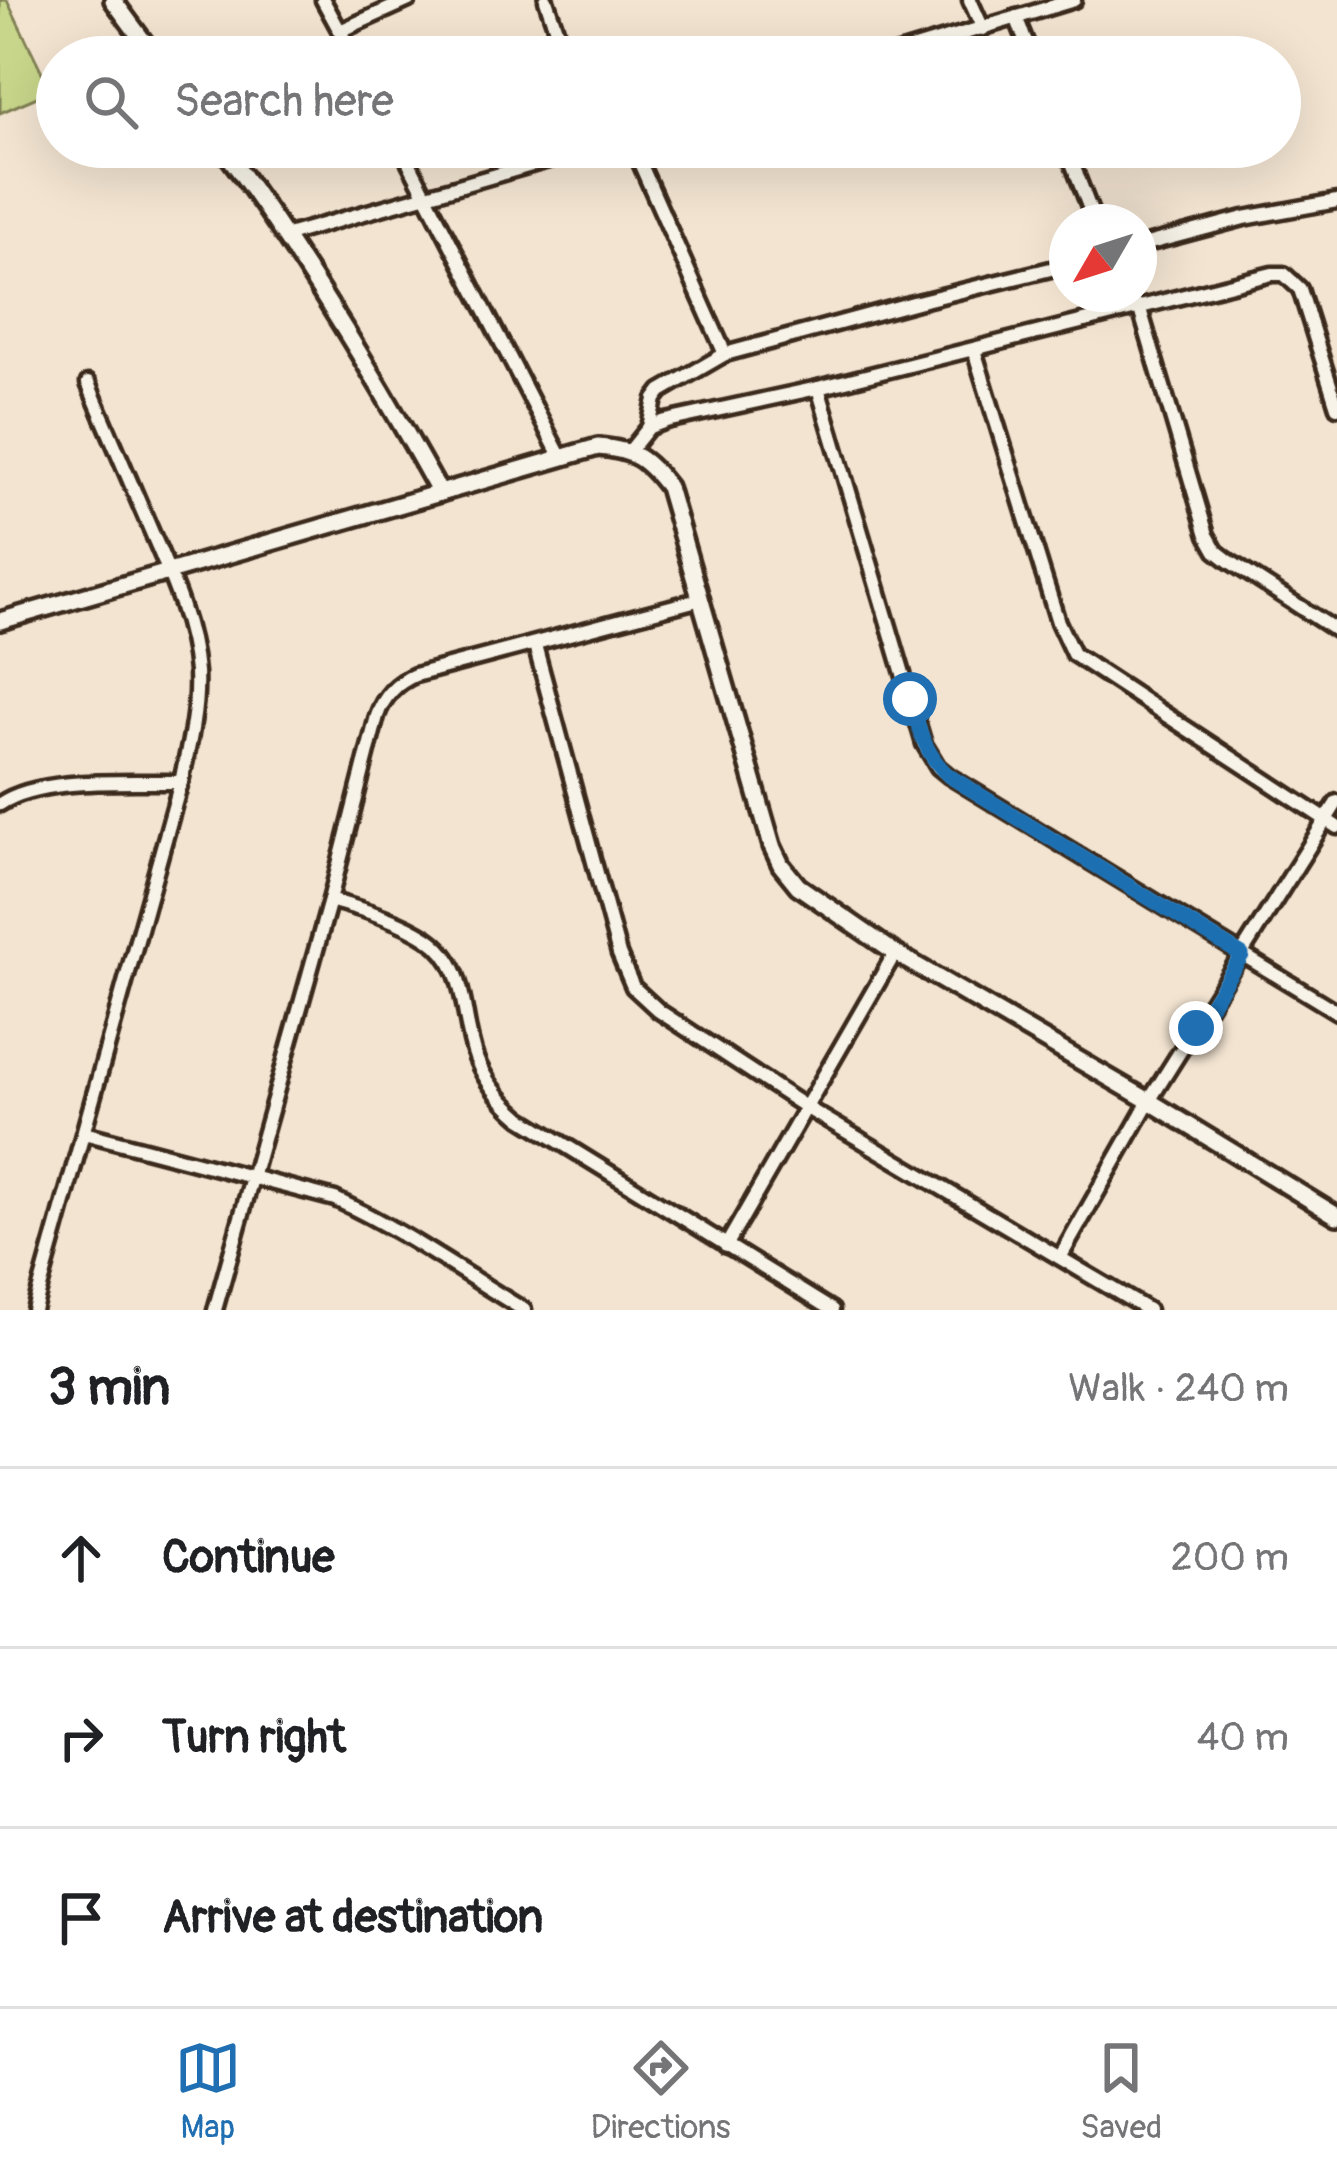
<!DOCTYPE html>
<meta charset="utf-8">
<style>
:root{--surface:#fff;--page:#f6f6f6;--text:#202124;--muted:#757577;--line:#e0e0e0;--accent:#1f6fb2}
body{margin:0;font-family:Pangolin,sans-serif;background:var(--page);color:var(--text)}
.compass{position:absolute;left:1049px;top:204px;width:108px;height:108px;border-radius:50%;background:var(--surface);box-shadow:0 12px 48px #0002;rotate:231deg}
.stop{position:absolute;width:36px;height:36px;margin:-27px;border:9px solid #1f6fb2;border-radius:50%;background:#fff}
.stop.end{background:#1f6fb2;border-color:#fff;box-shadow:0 3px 12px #0008}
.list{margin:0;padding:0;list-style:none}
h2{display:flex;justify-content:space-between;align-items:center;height:156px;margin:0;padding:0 48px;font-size:51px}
h2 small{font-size:39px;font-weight:400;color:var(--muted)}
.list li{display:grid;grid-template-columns:78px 1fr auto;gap:36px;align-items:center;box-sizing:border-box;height:180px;padding:0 48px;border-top:3px solid var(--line)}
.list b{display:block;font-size:45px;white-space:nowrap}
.list em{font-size:39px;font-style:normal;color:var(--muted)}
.icon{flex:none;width:66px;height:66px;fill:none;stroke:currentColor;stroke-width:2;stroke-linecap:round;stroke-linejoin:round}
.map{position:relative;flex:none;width:1337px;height:1310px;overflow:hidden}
.search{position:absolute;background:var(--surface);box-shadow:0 12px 48px #0002;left:36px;right:36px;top:36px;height:132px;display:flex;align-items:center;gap:30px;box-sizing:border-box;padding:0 42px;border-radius:66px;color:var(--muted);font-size:45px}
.sheet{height:696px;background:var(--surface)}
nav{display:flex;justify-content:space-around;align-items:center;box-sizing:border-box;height:168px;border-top:3px solid var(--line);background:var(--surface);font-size:33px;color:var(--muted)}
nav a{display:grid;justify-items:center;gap:6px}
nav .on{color:var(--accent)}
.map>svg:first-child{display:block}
.garden{fill:#c7d68a;stroke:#818054;stroke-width:3}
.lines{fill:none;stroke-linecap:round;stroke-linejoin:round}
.minor-casing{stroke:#3b2a1e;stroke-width:21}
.tertiary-casing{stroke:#3b2a1e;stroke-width:24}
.minor{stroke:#f7f3e8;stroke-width:12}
.tertiary{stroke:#f7f3e8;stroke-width:15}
.route{stroke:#1f6fb2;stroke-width:15}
</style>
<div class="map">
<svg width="1337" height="1310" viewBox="0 0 1337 1310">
<rect width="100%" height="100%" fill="#f3e4d1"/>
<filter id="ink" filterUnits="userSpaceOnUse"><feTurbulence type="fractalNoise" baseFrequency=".00833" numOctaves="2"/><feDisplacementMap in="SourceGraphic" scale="24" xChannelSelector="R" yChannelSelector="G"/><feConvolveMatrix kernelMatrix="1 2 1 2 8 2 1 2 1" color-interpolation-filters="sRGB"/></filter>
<g filter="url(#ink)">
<path class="garden" d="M0,0H7L51,91L0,113Z"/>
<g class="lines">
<g class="minor-casing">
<g id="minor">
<path d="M323,0L354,57"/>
<path d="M546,0L558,35L569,57"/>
<path d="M970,0L983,29"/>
<path d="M1016,17L1032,57"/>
<path d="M340,31L409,0"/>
<path d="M885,57L1074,0"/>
<path d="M401,147L561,458"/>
<path d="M633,147L725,354"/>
<path d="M1066,147L1095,222"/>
<path d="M284,236L594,147"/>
<path d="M1139,246L1244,218L1337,201"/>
<path d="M1139,306L1207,535L1216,551L1229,561L1337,631"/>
<path d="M974,350L1058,622L1073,654L1337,827"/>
<path d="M818,388L924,744L938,767L949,776L1337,1012"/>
<path d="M649,427L655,399L661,391L725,354L917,302L1067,265"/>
<path d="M629,452L649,427L666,421L818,388L1272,274H1284L1300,289L1337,407"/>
<path d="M535,645L619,954L633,987L659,1011L807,1108L1148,1310"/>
<path d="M0,804C41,776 131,783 181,782"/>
<path d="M330,900C363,910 398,919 427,938C470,967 460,1015 476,1058C486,1083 501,1101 521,1118L832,1310"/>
<path d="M84,1133L335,1199C402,1230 461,1272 524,1310"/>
<path d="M726,1246L895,953"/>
<path d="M1061,1256L1149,1101L1337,802"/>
<path d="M34,1310L181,782C189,746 198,709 196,672C192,619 167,568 147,521C127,475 108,429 88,383"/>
<path d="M215,1310L330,900L377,716C384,696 396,683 415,675L701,599"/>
</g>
</g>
<g class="tertiary-casing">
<g id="tertiary">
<path d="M113,0L155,57"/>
<path d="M222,147C303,256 374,374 440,493"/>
<path d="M0,621L598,447C634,450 646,458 668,487L772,846L781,865L798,886L895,953L1149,1101L1337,1216"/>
</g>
</g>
<use href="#minor" class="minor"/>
<use href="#tertiary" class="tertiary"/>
</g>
</g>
<g class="lines" filter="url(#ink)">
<path class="route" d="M910,699C919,729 925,755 949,776L1242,955L1196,1028"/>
</g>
</svg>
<svg class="compass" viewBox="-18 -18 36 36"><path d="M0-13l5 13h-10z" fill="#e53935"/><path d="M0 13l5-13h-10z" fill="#757577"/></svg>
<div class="stop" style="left:910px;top:699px"></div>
<div class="stop end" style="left:1196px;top:1028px"></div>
<div class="search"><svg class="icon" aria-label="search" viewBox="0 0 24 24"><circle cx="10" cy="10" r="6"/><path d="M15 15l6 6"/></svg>Search here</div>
</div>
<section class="sheet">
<h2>3 min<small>Walk · 240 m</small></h2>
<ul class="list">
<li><svg class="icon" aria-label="ahead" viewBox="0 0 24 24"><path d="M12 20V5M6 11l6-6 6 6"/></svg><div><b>Continue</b></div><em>200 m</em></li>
<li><svg class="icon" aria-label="right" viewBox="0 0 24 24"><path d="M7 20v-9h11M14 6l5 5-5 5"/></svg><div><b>Turn right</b></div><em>40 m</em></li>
<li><svg class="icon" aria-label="arrive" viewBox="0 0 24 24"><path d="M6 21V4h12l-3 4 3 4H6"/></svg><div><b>Arrive at destination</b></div></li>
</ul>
</section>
<nav>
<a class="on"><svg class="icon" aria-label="map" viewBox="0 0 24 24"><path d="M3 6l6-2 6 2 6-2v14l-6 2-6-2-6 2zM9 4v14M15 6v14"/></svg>Map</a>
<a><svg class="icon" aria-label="directions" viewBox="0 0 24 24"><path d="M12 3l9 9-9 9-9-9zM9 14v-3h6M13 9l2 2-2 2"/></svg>Directions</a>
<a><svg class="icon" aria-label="saved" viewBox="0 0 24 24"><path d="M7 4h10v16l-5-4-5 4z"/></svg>Saved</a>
</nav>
